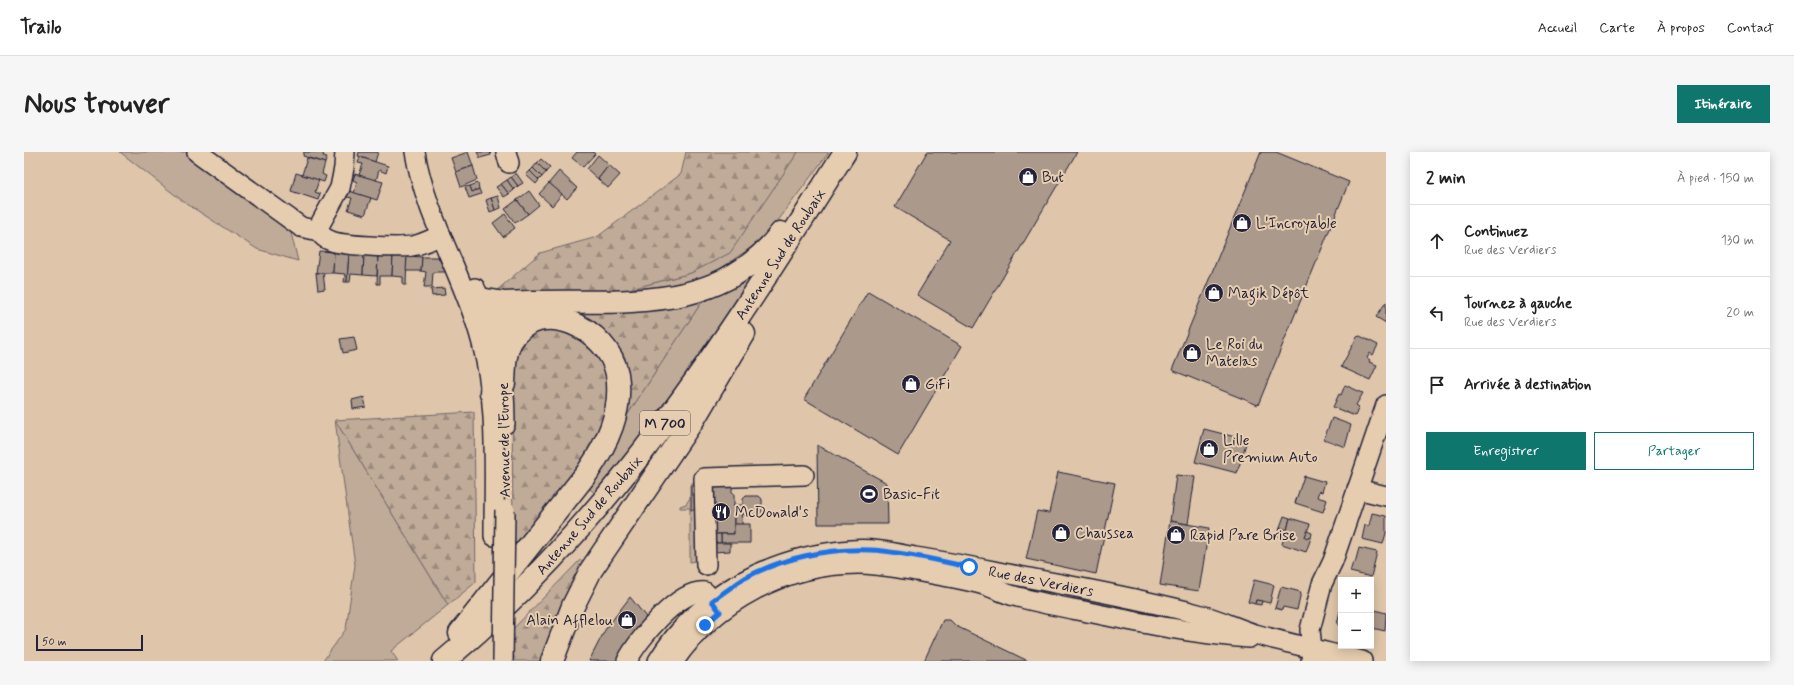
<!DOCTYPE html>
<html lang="fr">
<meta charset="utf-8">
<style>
:root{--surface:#fff;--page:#f6f6f6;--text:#222;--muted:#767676;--line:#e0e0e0;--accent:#0f766e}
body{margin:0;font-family:Mynerve,sans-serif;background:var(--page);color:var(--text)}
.controls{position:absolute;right:12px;bottom:12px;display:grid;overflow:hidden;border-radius:0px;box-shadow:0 2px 10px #0003}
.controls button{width:36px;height:36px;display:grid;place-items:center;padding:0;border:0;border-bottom:1px solid var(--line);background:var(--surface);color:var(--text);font:20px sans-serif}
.scale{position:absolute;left:12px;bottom:10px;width:107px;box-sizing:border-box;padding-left:4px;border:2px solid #22223b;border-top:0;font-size:11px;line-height:14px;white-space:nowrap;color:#22223b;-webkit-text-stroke:3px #e7cdaf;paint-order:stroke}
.stop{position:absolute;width:12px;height:12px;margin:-9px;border:3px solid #1a73e8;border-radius:50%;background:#fff}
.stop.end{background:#1a73e8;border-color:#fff;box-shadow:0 1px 4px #0008}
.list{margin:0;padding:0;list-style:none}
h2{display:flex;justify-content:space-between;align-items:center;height:52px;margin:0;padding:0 16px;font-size:17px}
h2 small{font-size:13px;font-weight:400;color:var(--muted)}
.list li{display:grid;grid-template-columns:26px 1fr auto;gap:12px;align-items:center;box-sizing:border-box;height:72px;padding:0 16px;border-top:1px solid var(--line)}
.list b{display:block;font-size:15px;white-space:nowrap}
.list p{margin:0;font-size:13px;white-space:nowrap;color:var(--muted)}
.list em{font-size:13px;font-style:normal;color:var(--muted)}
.actions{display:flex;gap:8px;padding:12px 16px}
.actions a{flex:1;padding:9px 0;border:1px solid var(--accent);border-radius:0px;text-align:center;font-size:14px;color:var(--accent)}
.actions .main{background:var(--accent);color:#fff}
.icon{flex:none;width:22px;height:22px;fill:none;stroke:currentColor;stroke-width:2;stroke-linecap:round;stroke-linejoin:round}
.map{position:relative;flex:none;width:1362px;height:509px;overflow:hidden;border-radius:0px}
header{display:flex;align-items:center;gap:24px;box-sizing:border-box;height:56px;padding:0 20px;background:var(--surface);border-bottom:1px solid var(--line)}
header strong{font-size:19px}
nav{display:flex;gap:22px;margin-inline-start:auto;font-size:14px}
.intro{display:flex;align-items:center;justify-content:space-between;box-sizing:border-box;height:96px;padding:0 24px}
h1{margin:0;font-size:28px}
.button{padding:10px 18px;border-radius:0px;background:var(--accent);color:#fff;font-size:14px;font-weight:700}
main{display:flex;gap:24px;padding:0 24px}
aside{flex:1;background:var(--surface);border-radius:0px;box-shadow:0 2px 10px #0003}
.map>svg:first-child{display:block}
.green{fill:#c0ab98;stroke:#71666a}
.forest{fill:url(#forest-firs);stroke:#71666a}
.building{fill:#ab998b;stroke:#22223b}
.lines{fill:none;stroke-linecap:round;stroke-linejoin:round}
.minor-casing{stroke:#22223b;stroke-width:22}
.highway-casing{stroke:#22223b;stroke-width:25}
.minor{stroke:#e7cdaf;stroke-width:19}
.highway{stroke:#e7cdaf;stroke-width:22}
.minor-bridge-casing{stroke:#22223b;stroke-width:22;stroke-linecap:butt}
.minor-bridge{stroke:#e7cdaf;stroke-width:19}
.route{stroke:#1a73e8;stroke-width:5}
.labels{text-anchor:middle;stroke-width:4;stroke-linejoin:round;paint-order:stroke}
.shield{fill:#e7cdaf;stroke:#5d555e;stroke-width:1}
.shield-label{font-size:14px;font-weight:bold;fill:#22223b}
.poi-label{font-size:15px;fill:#22223b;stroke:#e7cdaf;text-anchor:start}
.street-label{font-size:15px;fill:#22223b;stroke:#e7cdaf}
</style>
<header>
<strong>Trailo</strong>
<nav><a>Accueil</a><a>Carte</a><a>À propos</a><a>Contact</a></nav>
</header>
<div class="intro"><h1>Nous trouver</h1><a class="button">Itinéraire</a></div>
<main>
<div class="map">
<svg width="1362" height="509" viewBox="0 0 1362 509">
<defs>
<pattern id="forest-firs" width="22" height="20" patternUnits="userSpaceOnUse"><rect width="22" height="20" fill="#c0ab98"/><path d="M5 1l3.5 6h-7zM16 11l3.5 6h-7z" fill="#9c8b7d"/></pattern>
</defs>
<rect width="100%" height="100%" fill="#dfc6aa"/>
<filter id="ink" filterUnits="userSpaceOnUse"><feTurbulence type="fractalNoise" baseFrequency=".025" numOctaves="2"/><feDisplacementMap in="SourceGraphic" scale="8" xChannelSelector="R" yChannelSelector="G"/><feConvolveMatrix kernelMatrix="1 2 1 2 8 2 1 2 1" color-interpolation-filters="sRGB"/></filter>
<g filter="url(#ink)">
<g class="green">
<path d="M96,0H168L265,73L274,109L233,97L160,50Z"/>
<path d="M774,0H805L742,85L677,130L603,138L667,121L705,101Z"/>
<path d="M737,112L742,116L576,345L562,334L598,271L681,145L704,139Z"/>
<path d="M311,268L424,453L367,499L374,509H299L322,477L331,413Z"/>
<path d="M676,324L678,408L666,410V356H656V354L662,352L666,346V333Z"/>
</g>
<g class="forest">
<path d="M662,0H774L706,101L667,121L603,138L471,140L516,101L573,85L657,22Z"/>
<path d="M681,145L598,271L600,224L549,162L556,156Z"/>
<path d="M524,175L552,184L576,205L584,223L587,242L571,295L525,355L489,394L488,220L496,198L506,181Z"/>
<path d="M450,260L452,430L424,453L311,268Z"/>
<path d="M556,408L562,409L534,463L520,509H485L487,479Z"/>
</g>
<g class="building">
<path d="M280,0H300L299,4L303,5L301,11L279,4Z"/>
<path d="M335,0H354L351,10L334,4Z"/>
<path d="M444,0L449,14L432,20L427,6Z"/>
<path d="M453,0H466L467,3L456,6Z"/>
<path d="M553,0H569L571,2L559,15L548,6Z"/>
<path d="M903,0H1053L949,176L893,143L926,88L871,55Z"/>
<path d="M1237,0H1252L1325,30L1234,253L1148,218Z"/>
<path d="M574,3L585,13L574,27L563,17Z"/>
<path d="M336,5L364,14L362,21L355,18L352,29L335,23L339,12L334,11Z"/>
<path d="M283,6L301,11L298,22L302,24L300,30L278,23Z"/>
<path d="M517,7L526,15L522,20L513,11Z"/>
<path d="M513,11L522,20L518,25L509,16Z"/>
<path d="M585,13L596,23L584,36L574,27Z"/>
<path d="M449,14L453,28L437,35L432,20Z"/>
<path d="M509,16L518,25L515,28L506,19Z"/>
<path d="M506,19L515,28L512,32L502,23Z"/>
<path d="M535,19L553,36L543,47L525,31Z"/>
<path d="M272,21L295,28L291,40L296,42L294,48L267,39Z"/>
<path d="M492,21L499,31L494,34L487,25Z"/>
<path d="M331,22L359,30L353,48L330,41L333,30L329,28Z"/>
<path d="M487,25L494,34L490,38L483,28Z"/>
<path d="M483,28L490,38L485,42L477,32Z"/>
<path d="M454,31L455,37L448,40L446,34Z"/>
<path d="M525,31L538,42L528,54L515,42Z"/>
<path d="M477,32L485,42L480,45L472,35Z"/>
<path d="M446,34L448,40L455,37L457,42L445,46L441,35Z"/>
<path d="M325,39L347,46L341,63L324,58L328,46L323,45Z"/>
<path d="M505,39L515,53L504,62L493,48Z"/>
<path d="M474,44L477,56L471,58L467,46Z"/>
<path d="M467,46L471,58L466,60L462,48Z"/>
<path d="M493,48L504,62L491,71L481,57Z"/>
<path d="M481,62L491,76L479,85L469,71Z"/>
<path d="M295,99L310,100L309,121H292Z"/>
<path d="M310,100L325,101L323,130H320L321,122L309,121Z"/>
<path d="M325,101L340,102L339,123L327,122L326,130H323Z"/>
<path d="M340,102H354L353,124L339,123Z"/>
<path d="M354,102L369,103L368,124H356V132H353Z"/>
<path d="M369,103L383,104L382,133H379V125L368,124Z"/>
<path d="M383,104L398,105L397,119H382Z"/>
<path d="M398,105H414L422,120H409L408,135H400L402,120L397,119Z"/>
<path d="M292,121H299L301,137L294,138Z"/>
<path d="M420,136L421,143L408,144L407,137Z"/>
<path d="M844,139L938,194L874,303L780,247Z"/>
<path d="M1362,150V171L1352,165Z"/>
<path d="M1336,184L1354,193L1349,203L1346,201L1343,206L1346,208L1345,210L1353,213L1346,228L1317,215L1333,185Z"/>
<path d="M330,185L333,198L319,201L316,187Z"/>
<path d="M1321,233L1339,241L1332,253L1335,255L1331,264L1309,255L1315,242L1317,243Z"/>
<path d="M340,245L342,255L329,257L328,248Z"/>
<path d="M1308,266L1327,273L1321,295L1300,287Z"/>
<path d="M1180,277L1223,288L1213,321L1171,310Z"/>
<path d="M793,293L863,331L864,372H794Z"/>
<path d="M1034,320L1091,331L1072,422L1002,407L1013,359L1025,361Z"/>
<path d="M1152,323L1171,325L1164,372L1146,369Z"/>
<path d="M1280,324L1301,330L1298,340L1295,339L1293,345L1303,348L1299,360L1271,351Z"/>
<path d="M667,333L675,334V358H667Z"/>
<path d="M686,333H708V341H710V382H684Z"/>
<path d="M722,344H735L738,347V361L736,364H721L719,361V347Z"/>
<path d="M710,353H719L718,373L710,372Z"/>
<path d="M1348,361L1362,364V381L1359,392L1338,387L1341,373L1345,374Z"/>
<path d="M1260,364L1266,366L1263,378L1256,375Z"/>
<path d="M1266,366L1286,372L1281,385L1287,386L1282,400L1258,392L1260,386L1254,384L1256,375L1263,378Z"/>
<path d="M1146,369L1185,376L1175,439L1136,433Z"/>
<path d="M710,372H726V391H697V382H710Z"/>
<path d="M1283,379L1288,381L1287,386L1281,385Z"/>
<path d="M688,382H697V391H689Z"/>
<path d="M689,391H706V399L689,400Z"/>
<path d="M1335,396L1353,400L1347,425L1326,420L1329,410L1331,411Z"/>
<path d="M1230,428L1250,433L1246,451L1232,448L1231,452L1224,450Z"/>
<path d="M1257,435L1277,440L1273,458L1259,455L1258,458L1251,456Z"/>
<path d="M606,445L622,465L607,485L593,509H565L581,478Z"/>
<path d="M1232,448L1238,449L1237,453L1231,452Z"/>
<path d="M1317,455V473L1313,472Z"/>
<path d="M1347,457L1362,461L1361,479L1348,476L1347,479Z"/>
<path d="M919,468H926L932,474L1004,509H900Z"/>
</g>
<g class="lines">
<g class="minor-casing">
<g id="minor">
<path d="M173,0L277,75L295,79"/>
<path d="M321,0L320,16L316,36L295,74C295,81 298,85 305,88C316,94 375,96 388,94C399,92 408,87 417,83"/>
<path d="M391,0C401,60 433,113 452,171C475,239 470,313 470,384"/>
<path d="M482,0L485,11"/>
<path d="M451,136C475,182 481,222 481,272"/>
<path d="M1333,337L1362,344"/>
<path d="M682,413L680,326L780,323"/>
<path d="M603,509C613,489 655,436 681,440L696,459"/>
<path d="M634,509C675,441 750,404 827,398C849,396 870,401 891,405C917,409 944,414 970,419C1038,433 1107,444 1174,462C1194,467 1212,476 1231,482C1267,492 1302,500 1338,509"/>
<path d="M650,509C691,449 762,412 834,412C854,412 873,416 892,419C912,423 933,426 953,431C967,434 980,442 994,445C1019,452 1044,456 1069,461C1121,472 1172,482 1225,486"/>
<path d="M1287,509L1288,497L1286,478L1298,432L1309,409L1362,253"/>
</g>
</g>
<g class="highway-casing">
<g id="highway">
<path d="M456,147L481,151L505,150"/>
<path d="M467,241C468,232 468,224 468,216C467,208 465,199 467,191C470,170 491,154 510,150C601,148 695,162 757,81"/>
<path d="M436,481L563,321C583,292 599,259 593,222C585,177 515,142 487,189C480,202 481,217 480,231"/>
<path d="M420,509C590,368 705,184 821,0"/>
<path d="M528,509L549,454L567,418L671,265L720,182"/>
</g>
</g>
<use href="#minor" class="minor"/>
<use href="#highway" class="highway"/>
<g class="minor-bridge-casing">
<path id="minor-bridge" d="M479,509L481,358"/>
</g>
<use href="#minor-bridge" class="minor-bridge"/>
</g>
</g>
<g class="lines" filter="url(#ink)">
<path class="route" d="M681,473L696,460L688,449C699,441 710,433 721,426C758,406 804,396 846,398C876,399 915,409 945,415"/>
</g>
<defs>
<g id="shop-disc" transform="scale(1)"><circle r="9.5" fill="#22223b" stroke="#e7cdaf"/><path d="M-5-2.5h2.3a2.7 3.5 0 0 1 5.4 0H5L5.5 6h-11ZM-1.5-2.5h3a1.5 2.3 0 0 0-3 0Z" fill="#fff"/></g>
<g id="stadium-disc" transform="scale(1)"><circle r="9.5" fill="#22223b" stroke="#e7cdaf"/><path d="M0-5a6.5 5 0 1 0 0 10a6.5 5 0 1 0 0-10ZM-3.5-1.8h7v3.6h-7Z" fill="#fff"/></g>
<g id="restaurant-disc" transform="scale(1)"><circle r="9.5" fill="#22223b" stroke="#e7cdaf"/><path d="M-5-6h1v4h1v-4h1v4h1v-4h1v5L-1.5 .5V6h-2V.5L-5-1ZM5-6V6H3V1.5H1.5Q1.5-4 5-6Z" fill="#fff"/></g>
</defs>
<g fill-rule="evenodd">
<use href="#shop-disc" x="1004" y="25"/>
<use href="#shop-disc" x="1218" y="71"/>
<use href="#shop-disc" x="1190" y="141"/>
<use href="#shop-disc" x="1168" y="201"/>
<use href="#shop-disc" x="887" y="232"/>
<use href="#shop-disc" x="1185" y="297"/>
<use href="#stadium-disc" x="845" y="342"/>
<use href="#restaurant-disc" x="697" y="360"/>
<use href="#shop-disc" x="1037" y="381"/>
<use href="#shop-disc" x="1152" y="383"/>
<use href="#shop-disc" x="603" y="468"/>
</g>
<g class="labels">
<rect class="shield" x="616" y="259" width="50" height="24" rx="3"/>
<g class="shield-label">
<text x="641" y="276">M 700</text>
</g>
<g class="poi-label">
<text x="1018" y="30">But</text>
<text x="1232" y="76">L'Incroyable</text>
<text x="1204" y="146">Magik Dépôt</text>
<text x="1182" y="197">Le Roi du<tspan x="1182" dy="17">Matelas</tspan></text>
<text x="901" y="237">GiFi</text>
<text x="1199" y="293">Lille<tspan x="1199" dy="17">Premium Auto</tspan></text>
<text x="859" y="347">Basic-Fit</text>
<text x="711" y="365">McDonald's</text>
<text x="1051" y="386">Chaussea</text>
<text x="1166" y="388">Rapid Pare Brise</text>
<text x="589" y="473" text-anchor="end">Alain Afflelou</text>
</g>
<g class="street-label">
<text transform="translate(756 102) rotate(-57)" y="5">Antenne Sud de Roubaix</text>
<text transform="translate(480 288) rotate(-91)" y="5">Avenue de l'Europe</text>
<text transform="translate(565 363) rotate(-49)" y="5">Antenne Sud de Roubaix</text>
<text transform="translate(1017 429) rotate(11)" y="5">Rue des Verdiers</text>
</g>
</g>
</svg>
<div class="controls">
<button>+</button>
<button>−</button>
</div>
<div class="scale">50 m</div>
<div class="stop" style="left:945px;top:415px"></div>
<div class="stop end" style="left:681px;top:473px"></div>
</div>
<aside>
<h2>2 min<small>À pied · 150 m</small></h2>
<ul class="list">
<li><svg class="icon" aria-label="ahead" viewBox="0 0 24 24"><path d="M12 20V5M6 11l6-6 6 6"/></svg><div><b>Continuez</b><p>Rue des Verdiers</p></div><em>130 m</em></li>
<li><svg class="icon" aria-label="left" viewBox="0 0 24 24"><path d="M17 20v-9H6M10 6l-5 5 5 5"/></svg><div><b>Tournez à gauche</b><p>Rue des Verdiers</p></div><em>20 m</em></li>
<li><svg class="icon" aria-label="arrive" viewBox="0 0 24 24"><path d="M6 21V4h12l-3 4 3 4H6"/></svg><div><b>Arrivée à destination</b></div></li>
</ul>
<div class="actions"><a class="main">Enregistrer</a><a>Partager</a></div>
</aside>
</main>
